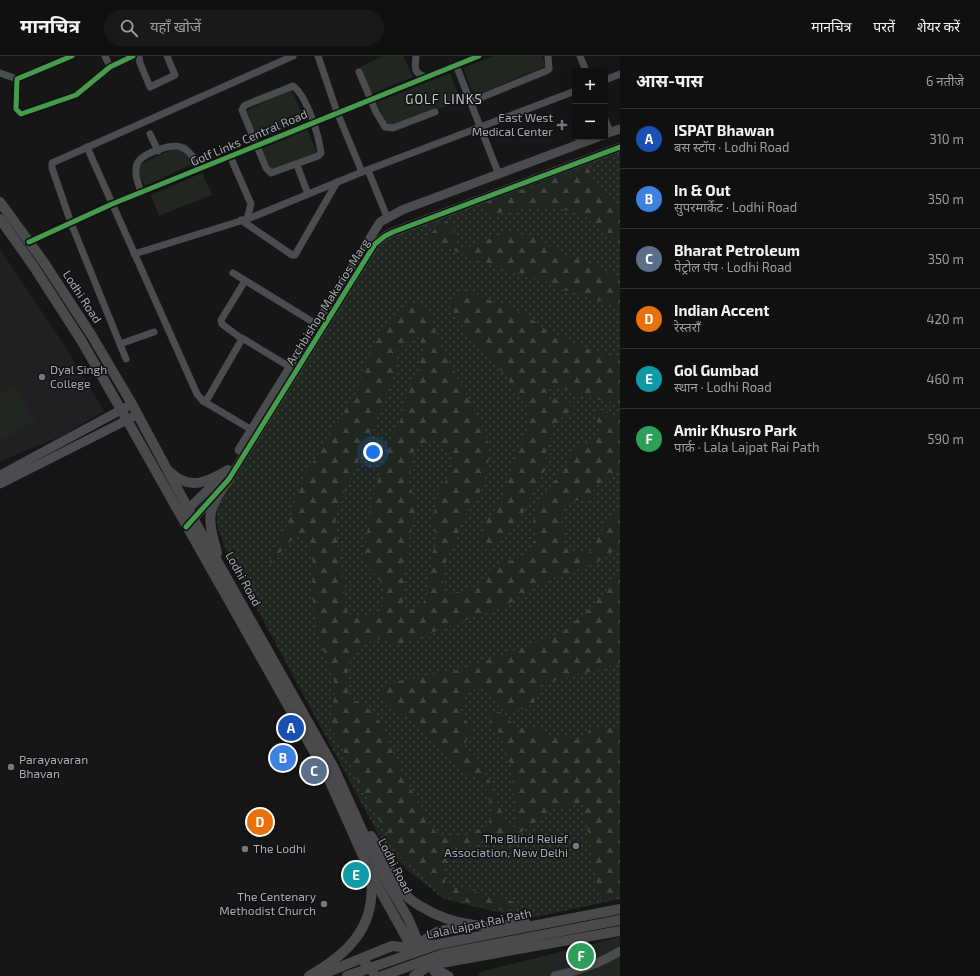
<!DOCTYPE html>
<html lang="hi">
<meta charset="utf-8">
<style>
:root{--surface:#101011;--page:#19191a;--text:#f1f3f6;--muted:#9c9d9f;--line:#303031;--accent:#0b8043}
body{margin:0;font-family:"Exo 2","Noto Sans Devanagari",sans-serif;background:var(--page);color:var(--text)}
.controls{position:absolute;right:12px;top:12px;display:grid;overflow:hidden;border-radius:4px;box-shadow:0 4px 16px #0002}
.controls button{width:36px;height:36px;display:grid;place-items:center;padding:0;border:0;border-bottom:1px solid var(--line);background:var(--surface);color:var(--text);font:20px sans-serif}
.you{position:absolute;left:373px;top:396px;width:14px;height:14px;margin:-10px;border:3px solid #fff;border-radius:50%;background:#1a73e8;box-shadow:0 0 0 6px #1a73e833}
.badge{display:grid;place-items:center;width:26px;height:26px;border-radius:50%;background:var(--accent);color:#fff;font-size:13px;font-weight:700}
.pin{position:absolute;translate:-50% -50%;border:2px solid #fff;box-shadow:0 1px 4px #0006}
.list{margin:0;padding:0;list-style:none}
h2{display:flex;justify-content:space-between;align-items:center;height:52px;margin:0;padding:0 16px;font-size:17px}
h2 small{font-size:13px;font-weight:400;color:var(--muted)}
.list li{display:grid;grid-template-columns:26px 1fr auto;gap:12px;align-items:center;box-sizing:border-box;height:60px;padding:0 16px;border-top:1px solid var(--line)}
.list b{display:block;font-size:15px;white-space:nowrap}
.list p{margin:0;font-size:13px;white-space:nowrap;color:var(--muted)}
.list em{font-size:13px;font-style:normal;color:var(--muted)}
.icon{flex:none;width:22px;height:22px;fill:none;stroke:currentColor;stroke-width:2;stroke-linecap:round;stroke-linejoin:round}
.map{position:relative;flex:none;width:620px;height:920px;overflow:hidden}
header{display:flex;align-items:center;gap:24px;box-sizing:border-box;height:56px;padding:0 20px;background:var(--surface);border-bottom:1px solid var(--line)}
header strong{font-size:19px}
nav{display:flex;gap:22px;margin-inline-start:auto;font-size:14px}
.search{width:280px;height:36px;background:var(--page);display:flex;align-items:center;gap:10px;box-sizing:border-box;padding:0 14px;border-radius:22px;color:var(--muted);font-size:15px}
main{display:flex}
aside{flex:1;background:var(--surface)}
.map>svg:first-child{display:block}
.built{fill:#202022}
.grass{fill:url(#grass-dots)}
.forest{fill:url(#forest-firs);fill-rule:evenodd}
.park{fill:#202721}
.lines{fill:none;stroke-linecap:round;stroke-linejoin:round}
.minor{stroke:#4b4c4f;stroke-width:7}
.tertiary{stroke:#4b4c4f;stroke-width:9}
.secondary{stroke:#4a4a4d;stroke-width:10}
.secondary-bridge{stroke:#4a4a4d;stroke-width:10}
.cycleway-casing{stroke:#111112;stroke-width:8}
.cycleway{stroke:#469c4c;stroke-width:5}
.poi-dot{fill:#75787e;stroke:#111112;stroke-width:1.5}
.labels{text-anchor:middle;stroke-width:3;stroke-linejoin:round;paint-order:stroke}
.poi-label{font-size:12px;fill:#a8acb6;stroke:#111112;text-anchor:end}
.street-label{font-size:12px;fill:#a8acb6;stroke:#111112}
.neighbourhood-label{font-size:13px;letter-spacing:1px;fill:#c9cbd3;stroke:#111112}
</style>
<header>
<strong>मानचित्र</strong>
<div class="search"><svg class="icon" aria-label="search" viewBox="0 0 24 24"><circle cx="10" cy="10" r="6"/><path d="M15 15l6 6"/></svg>यहाँ खोजें</div>
<nav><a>मानचित्र</a><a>परतें</a><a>शेयर करें</a></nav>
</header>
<main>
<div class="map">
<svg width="620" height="920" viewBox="0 0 620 920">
<defs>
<pattern id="grass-dots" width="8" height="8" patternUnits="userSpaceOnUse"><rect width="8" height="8" fill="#202721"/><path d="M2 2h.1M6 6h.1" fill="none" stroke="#3e443f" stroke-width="1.8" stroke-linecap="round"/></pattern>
<pattern id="forest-firs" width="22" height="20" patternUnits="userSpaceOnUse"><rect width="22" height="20" fill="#202721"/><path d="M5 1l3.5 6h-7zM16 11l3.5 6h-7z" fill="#3e443f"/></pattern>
</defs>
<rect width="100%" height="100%" fill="#161617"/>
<path class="built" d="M0,193L63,287L104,355L62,380L1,405L0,402Z"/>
<path class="grass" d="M620,95V843L526,863L444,843L406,813L383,787L226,495L217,470V451L376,193L396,177L542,126Z"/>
<g class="forest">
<path d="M587,111L604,140L620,154V189C603,170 582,156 556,152C546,151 535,155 525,151L507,158L503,155L495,163L484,156V147Z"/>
<path d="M451,162L457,189L463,193L507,176L524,179L541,183L562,198L588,206L620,223V253L582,238L563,234L544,225L473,203L427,182L436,172Z"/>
<path d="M462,235L474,236L494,246L511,251L533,264L552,278L560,279L579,289L599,297L620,301V348L581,340L557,330L549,331L546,337L549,343H556L574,347V352L555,367L551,374L550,383L546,390V412L520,462L496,491L484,492L479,486L488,462L502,445L517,397L528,373L529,361L527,351L520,338L494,306L471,285L450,250L451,244Z"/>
<path d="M422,246L429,254L440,288L478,361L488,386L490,397L483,432L463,464L456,485L449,494L444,515L443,532L444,539L479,531C483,520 493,509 505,505C508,504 511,505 514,504C524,500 532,492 536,482C525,457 549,434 562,415C567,408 570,397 577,392C586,385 596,386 601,374L596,363L595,357L602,354L620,361V413L594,431L595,442L588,445L577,444L566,451L561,461L565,489L573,497H589L607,465L620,454V490L598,506L534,531L507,549L401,588C394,587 388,583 383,583C369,582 350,598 348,611C347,618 348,623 346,630L351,642L370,654L382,668L398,708L430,769L438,778C460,783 471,780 489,767L492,751L482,724L456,711L440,688L410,663L386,650L380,636L382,631L387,627L460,614L560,578L594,549L620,516V608L541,628C537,651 527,653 506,656L495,647L489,634L482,631L467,636L460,652L467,666L473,671V679L468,681L465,688V695L473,696L488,722L506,767L515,771L517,766L511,711L499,676L490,671V655L500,656L517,672H537L548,682L572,681L574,684L587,679L590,672L603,670L613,672L620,670V840L600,845L583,748L556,752L517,779L506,782L487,781L466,792L453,801L445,811V827C468,837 493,838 517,847L513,852L496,854L446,841L400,801L371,750L329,668L334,650V623L317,576L312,538L313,507L311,497L304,484L298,481C279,489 283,500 271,508L270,505L291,460L292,448L307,416L360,330L365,311L382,272L400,253L414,247ZM417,280C424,289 425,296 419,306L421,310L407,336L400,366L391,384L383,407L371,446L369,463L364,499L370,514L382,527L386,542L378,556L364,561L348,560L335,468L339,447L382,350L397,312L395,303L399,293L407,285ZM433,382L444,388L453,405L447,423L437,440L433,463L435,474L438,480L433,495L428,535L423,548L411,554H402L407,496L416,449L409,426L412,398L417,390Z"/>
</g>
<g class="park">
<path d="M383,0H403L413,21L371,38L360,11Z"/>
<path d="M493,0H542L546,10L474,40L463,12Z"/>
<path d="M450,17L461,45L387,72L377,46Z"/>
<path d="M291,33L305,64L258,83L246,55Z"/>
<path d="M307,73L317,97L272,116L261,93Z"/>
<path d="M186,87L195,107L145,130L136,110Z"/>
<path d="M202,117L212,139L159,160L151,139Z"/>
<path d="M15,330L35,365L0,385V339Z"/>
<path d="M620,881V920H478L480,916Z"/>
</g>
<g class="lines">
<g class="minor">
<path d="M72,0L17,23L16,53L21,58L76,39L110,11L133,0"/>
<path d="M105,0L110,11"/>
<path d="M139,0L140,7L150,31L175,19L167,0"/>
<path d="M318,0L337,56L362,116"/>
<path d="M416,0C415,12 413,17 426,21"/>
<path d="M580,0L586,15"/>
<path d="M456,9L499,119"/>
<path d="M359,16L376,56L385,71L393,72L435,56"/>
<path d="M0,17L17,23"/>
<path d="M605,24L620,18"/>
<path d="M293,30C307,40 319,80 321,97L318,100L271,117L266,112L242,54L244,50L248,48Z"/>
<path d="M470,46L546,15L549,13L548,0"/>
<path d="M605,63L610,76"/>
<path d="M150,78L158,95"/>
<path d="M87,91L197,338L203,345L208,342L242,283L222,268L221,264L245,225"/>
<path d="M230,100L251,148L247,163"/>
<path d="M297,109L308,138"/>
<path d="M368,114L387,161"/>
<path d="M141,136C138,127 133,115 138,106C144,97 173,86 183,92C190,95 197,106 202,112"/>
<path d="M241,164L292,199H295L337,126"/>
<path d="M29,186L112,148L479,0"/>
<path d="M134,198L250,162L362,116L575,35"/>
<path d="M233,217L321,271"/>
<path d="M242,282L290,311"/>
<path d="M120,288L154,276"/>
<path d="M126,303L71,167L52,112V107L293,0"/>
<path d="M203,345L252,374"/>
</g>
<g class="tertiary">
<path d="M605,78L620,73"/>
<path d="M239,394L380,166L402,154L598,81"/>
<path d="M0,419L132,348"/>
<path d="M0,428L137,359"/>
<path d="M184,457L225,417"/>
<path d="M189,468L229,423L375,188L385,180L393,176L620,91"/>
<path d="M431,910L449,920"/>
<path d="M555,920C577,915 600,908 620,895"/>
</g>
<g class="secondary">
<path d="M0,146L43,205L92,280L132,348L198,471L334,712L380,814L408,862L419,888"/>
<path d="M0,163L34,211L81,284L127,364L326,717L371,818L412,892"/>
<path d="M170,416C190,435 208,426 228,414"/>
<path d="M217,497C207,459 206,456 229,423"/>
<path d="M371,780C384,800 392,822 407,840C411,845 417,848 422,851C453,870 490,874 525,866"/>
<path d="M365,907L371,912L375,920"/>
<path d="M430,909L438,920"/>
<path d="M309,920C348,898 376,871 371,823"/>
<path d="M318,920L392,890L412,892L437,876L465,870"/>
<path d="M414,920L430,909L620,875"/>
</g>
<g class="secondary-bridge">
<path d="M347,920L439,888L620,853"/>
<path d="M382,920L443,898L620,864"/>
</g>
<g class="cycleway-casing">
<g id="cycleway">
<path d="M72,0L17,23L16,53L21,58L76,39L110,11L133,0"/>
<path d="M29,186L112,148L479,0"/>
<path d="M186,471L229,423L375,188L385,180L393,176L620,91"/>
</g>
</g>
<use href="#cycleway" class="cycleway"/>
</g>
<g class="poi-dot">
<path d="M560 63h4v4h4v4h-4v4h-4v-4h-4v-4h4z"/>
<circle cx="42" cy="321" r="4"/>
<circle cx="11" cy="711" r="4"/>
<circle cx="576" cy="790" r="4"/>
<circle cx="245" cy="793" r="4"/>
<circle cx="324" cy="848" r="4"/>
</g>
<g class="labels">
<g class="poi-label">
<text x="553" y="66">East West<tspan x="553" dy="14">Medical Center</tspan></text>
<text x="50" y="318" text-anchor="start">Dyal Singh<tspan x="50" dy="14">College</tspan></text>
<text x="19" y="708" text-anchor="start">Parayavaran<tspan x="19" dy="14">Bhavan</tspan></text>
<text x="568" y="787">The Blind Relief<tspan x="568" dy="14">Association, New Delhi</tspan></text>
<text x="253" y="797" text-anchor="start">The Lodhi</text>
<text x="316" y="845">The Centenary<tspan x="316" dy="14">Methodist Church</tspan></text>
</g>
<g class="street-label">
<text transform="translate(249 82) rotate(-23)" y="4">Golf Links Central Road</text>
<text transform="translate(82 241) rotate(57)" y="4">Lodhi Road</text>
<text transform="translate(328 246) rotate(-58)" y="4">Archbishop Makarios Marg</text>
<text transform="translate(243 523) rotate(61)" y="4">Lodhi Road</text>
<text transform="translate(395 810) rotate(63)" y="4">Lodhi Road</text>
<text transform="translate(479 868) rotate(-12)" y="4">Lala Lajpat Rai Path</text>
</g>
<g class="neighbourhood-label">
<text x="444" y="48">GOLF LINKS</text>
</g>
</g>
</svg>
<div class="controls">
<button>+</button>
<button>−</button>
</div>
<div class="you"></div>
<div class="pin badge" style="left:291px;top:672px;background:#1a4fb4">A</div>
<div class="pin badge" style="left:283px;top:702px;background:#3f7fe0">B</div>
<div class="pin badge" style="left:314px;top:715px;background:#5c6f8a">C</div>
<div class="pin badge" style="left:260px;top:766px;background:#e8710a">D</div>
<div class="pin badge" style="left:356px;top:819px;background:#0f9aa8">E</div>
<div class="pin badge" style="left:581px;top:900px;background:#2e9e5b">F</div>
</div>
<aside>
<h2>आस-पास<small>6 नतीजे</small></h2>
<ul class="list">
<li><span class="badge" style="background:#1a4fb4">A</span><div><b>ISPAT Bhawan</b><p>बस स्टॉप · Lodhi Road</p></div><em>310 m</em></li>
<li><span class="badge" style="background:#3f7fe0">B</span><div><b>In &amp; Out</b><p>सुपरमार्केट · Lodhi Road</p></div><em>350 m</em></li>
<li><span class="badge" style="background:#5c6f8a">C</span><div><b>Bharat Petroleum</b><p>पेट्रोल पंप · Lodhi Road</p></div><em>350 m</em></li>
<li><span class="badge" style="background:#e8710a">D</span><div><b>Indian Accent</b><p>रेस्तराँ</p></div><em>420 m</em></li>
<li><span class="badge" style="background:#0f9aa8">E</span><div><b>Gol Gumbad</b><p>स्थान · Lodhi Road</p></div><em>460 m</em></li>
<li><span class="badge" style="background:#2e9e5b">F</span><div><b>Amir Khusro Park</b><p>पार्क · Lala Lajpat Rai Path</p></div><em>590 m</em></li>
</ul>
</aside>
</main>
